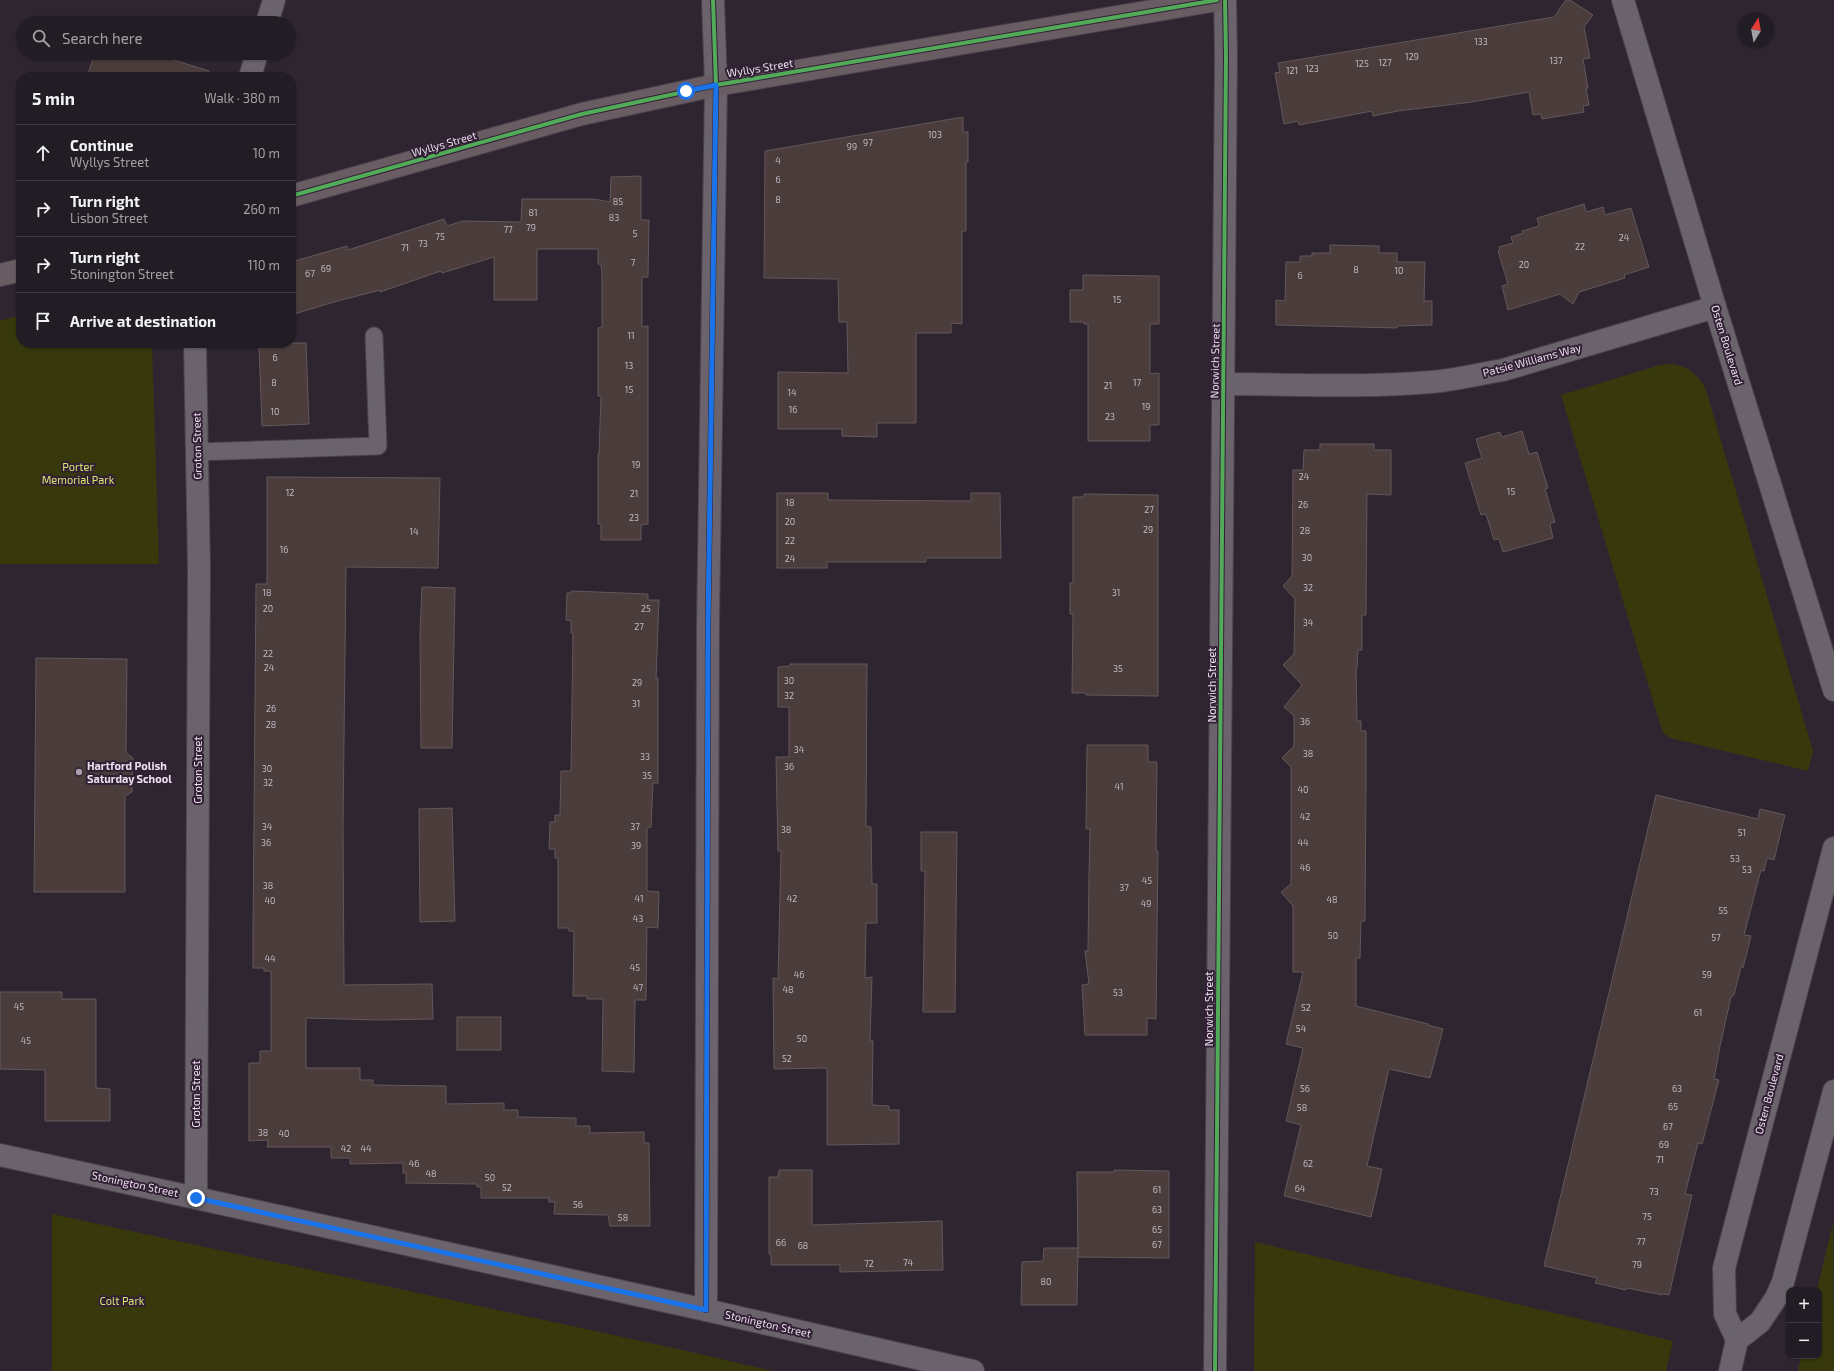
<!DOCTYPE html>
<meta charset="utf-8">
<style>
:root{--surface:#221c24;--page:#2a252c;--text:#f1f3f6;--muted:#a2a1a6;--line:#3f3a41}
body{margin:0;font-family:"Exo 2",sans-serif;background:var(--page);color:var(--text)}
.controls{position:absolute;right:12px;bottom:12px;display:grid;overflow:hidden;border-radius:8px;box-shadow:0 1px 3px #0004}
.controls button{width:36px;height:36px;display:grid;place-items:center;padding:0;border:0;border-bottom:1px solid var(--line);background:var(--surface);color:var(--text);font:20px sans-serif}
.compass{position:absolute;left:1738px;top:12px;width:36px;height:36px;border-radius:50%;background:var(--surface);box-shadow:0 1px 3px #0004;rotate:11deg}
.stop{position:absolute;width:12px;height:12px;margin:-9px;border:3px solid #1a73e8;border-radius:50%;background:#fff}
.stop.end{background:#1a73e8;border-color:#fff;box-shadow:0 1px 4px #0008}
.list{margin:0;padding:0;list-style:none}
h2{display:flex;justify-content:space-between;align-items:center;height:52px;margin:0;padding:0 16px;font-size:17px}
h2 small{font-size:13px;font-weight:400;color:var(--muted)}
.list li{display:grid;grid-template-columns:26px 1fr auto;gap:12px;align-items:center;box-sizing:border-box;height:56px;padding:0 16px;border-top:1px solid var(--line)}
.list b{display:block;font-size:15px;white-space:nowrap}
.list p{margin:0;font-size:13px;white-space:nowrap;color:var(--muted)}
.list em{font-size:13px;font-style:normal;color:var(--muted)}
.icon{flex:none;width:22px;height:22px;fill:none;stroke:currentColor;stroke-width:2;stroke-linecap:round;stroke-linejoin:round}
.map{position:relative;flex:none;width:1834px;height:1371px;overflow:hidden}
.search{position:absolute;background:var(--surface);box-shadow:0 1px 3px #0004;left:16px;top:16px;width:280px;height:44px;display:flex;align-items:center;gap:10px;box-sizing:border-box;padding:0 14px;border-radius:22px;color:var(--muted);font-size:15px}
.panel{position:absolute;background:var(--surface);box-shadow:0 1px 3px #0004;left:16px;top:72px;width:280px;height:276px;border-radius:16px}
.map>svg:first-child{display:block}
.green{fill:#37390d}
.building{fill:#4a3d3c;stroke:#62585a}
.lines{fill:none;stroke-linecap:round;stroke-linejoin:round}
.lane-casing{stroke:#49414b;stroke-width:19}
.street-casing{stroke:#49414b;stroke-width:24}
.primary-casing{stroke:#49414b;stroke-width:24}
.lane{stroke:#6a636c;stroke-width:17}
.street{stroke:#6a636c;stroke-width:22}
.primary{stroke:#695c63;stroke-width:22}
.cycleway-casing{stroke:#322035;stroke-width:6}
.cycleway{stroke:#51ab58;stroke-width:4}
.route{stroke:#1a73e8;stroke-width:5}
.poi-dot{fill:#a99eab;stroke:#322035;stroke-width:1.5}
.labels{text-anchor:middle;stroke-width:4;stroke-linejoin:round;paint-order:stroke}
.number-label{font-size:9px;fill:#c3b6c1}
.street-label{font-size:11px;fill:#ebdfed;stroke:#322035}
.park-label{font-size:11px;fill:#dbe574;stroke:#322035}
.poi-label{font-size:11px;font-weight:bold;fill:#ebdfed;stroke:#322035;text-anchor:start}
</style>
<div class="map">
<svg width="1834" height="1371" viewBox="0 0 1834 1371">
<rect width="100%" height="100%" fill="#2e2530"/>
<g class="green">
<path d="M21,315V343H152L159,564H0V321Z"/>
<path d="M1672,364C1689,367 1698,374 1706,390L1813,751L1808,771L1670,738L1663,733L1661,727L1561,395L1660,365Z"/>
<path d="M52,1214L678,1349L773,1371H52Z"/>
<path d="M1833,1223L1834,1371H1798L1801,1356H1819V1290H1817Z"/>
<path d="M1255,1242L1673,1341L1666,1371H1254Z"/>
</g>
<g class="building">
<path d="M1566,0H1570L1593,15L1584,27L1590,58L1583,59L1588,88H1586L1589,105L1583,106L1584,112L1542,119L1541,114L1533,115L1529,92L1472,102L1398,111L1373,116L1372,111L1299,125L1298,121L1284,124L1275,73L1280,72L1278,63L1554,17Z"/>
<path d="M95,53H151L209,71L208,77H87Z"/>
<path d="M963,117V132H968V162H966V231H962V324L951,323V333H916V423H877V437L842,436V429H778V372L848,373L847,322H839L838,279L764,278L765,151Z"/>
<path d="M641,176V220H649L648,277H642V327L648,326V524L641,525V540H601V524H598V454H599L601,396H598V328L602,327V276L601,264H598V249H537V300H494V257L442,273L441,271L380,292V290L334,302L291,315V262L347,246L348,250L444,219L447,226L463,221L521,222L522,199H594L610,202L611,177Z"/>
<path d="M1584,204L1586,212L1603,207L1605,215L1631,208L1649,267L1624,275L1625,278L1579,292L1573,304L1560,294L1508,310L1502,286L1508,284L1498,251L1500,250L1499,247L1513,243L1511,237L1523,233L1522,231L1539,226L1537,218Z"/>
<path d="M1330,245L1379,246V253H1397V262H1425L1424,301H1432V325L1397,326V328L1276,325V300L1285,301L1286,262H1300V256H1312V253H1330Z"/>
<path d="M1083,275L1159,276V324H1150V374L1159,373V425H1150V441H1088V324H1084V322H1070V290H1083Z"/>
<path d="M265,343H306L309,424L262,426L259,345Z"/>
<path d="M1522,431L1529,454L1537,452L1548,488L1545,489L1555,522L1550,524L1553,538L1503,552L1499,539L1494,540L1486,514L1481,515L1465,463L1482,458L1476,439L1500,432L1502,437Z"/>
<path d="M1320,444H1374V450H1391V495L1367,494L1366,615H1362V650H1358L1357,668H1356L1357,721H1361V731H1366V782L1365,921H1361L1360,958H1356V1006L1428,1024V1025L1443,1029L1430,1078L1389,1069L1367,1166L1382,1169L1371,1217L1284,1196L1301,1125L1286,1121L1303,1048L1286,1044L1303,972H1293V906L1281,892L1291,884V767L1282,758L1294,746V716L1284,707L1302,685L1283,665L1294,654L1295,599L1283,586L1292,576L1293,470H1303L1304,450H1320Z"/>
<path d="M267,477L440,478L438,568L346,567L343,825L344,985L432,984L433,1019L378,1020L306,1018V1068H360V1080H373V1085L446,1086V1104L504,1103V1110H518V1117L576,1118V1126H590V1133L644,1132V1143H649L650,1226H610L608,1215L554,1214L555,1202H549V1198H481V1187H477V1184L406,1183V1173H403V1163L350,1164V1158H331V1147H267L268,1140L249,1141V1063H260V1051H271V971H264V968H253V935L256,584H267Z"/>
<path d="M777,493H828V500L971,501V493H1000L1001,558H926V562H827V568H777Z"/>
<path d="M1084,494L1158,495V696L1086,695V693H1072L1073,614H1070V583H1073V497H1084Z"/>
<path d="M422,587L455,588L452,748H421L420,634Z"/>
<path d="M571,591L648,594V600H659L656,678H658V783H653L651,827L647,828V891L659,892L658,928L647,927L646,999V1000H635L634,1072L602,1071L603,999H587V996H573L574,931H569V928H558V858H555V849H549L550,822H555V815H560L561,771H571L573,633H571V621L566,620L567,593H571Z"/>
<path d="M36,658L127,659L126,753L133,758L132,792L125,796V892H34Z"/>
<path d="M790,664H867L866,826L871,827L872,884H877V923H866L865,978L872,977L870,1041H873L872,1105L889,1106V1110H899V1144L827,1145V1068L774,1069L773,978L778,979L781,851H778L776,757H789V707H778V667L790,666Z"/>
<path d="M1087,745H1148V762H1157L1156,851H1158L1156,1019L1147,1018V1035H1085L1082,985L1089,984L1085,951H1088L1089,875L1090,829H1086Z"/>
<path d="M1656,795L1758,819L1760,809L1785,815L1774,860L1767,858L1764,871L1761,870L1744,935L1751,936L1743,968L1741,967L1734,995L1731,997L1720,1046L1714,1079L1719,1080L1702,1144L1698,1143L1685,1194L1692,1195L1669,1295L1662,1294V1295L1627,1288L1626,1290L1595,1283L1597,1278L1544,1266Z"/>
<path d="M452,808L455,921L420,922L419,809Z"/>
<path d="M921,832H957L955,1012H923L925,871H921Z"/>
<path d="M0,992H62V999H96V1088L110,1089V1121H45V1070L0,1069Z"/>
<rect x="457" y="1017" width="44" height="33"/>
<path d="M779,1170H812V1225L942,1221L943,1270L840,1272V1265H771V1255L769,1254V1177H778Z"/>
<path d="M1114,1170L1169,1171V1258L1078,1257L1077,1172H1114Z"/>
<path d="M1044,1248H1078L1077,1305H1021L1022,1262L1043,1261Z"/>
</g>
<g class="lines">
<g class="lane-casing">
<path id="lane" d="M197,452L378,446L374,336"/>
</g>
<g class="street-casing">
<g id="street">
<path d="M1623,0L1715,307L1834,690"/>
<path d="M267,23L274,0"/>
<path d="M250,77L257,53"/>
<path d="M195,343L199,569L196,1198"/>
<path d="M1223,384C1292,384 1362,388 1431,382C1455,380 1479,374 1503,370L1715,307"/>
<path d="M0,1155L706,1310L973,1371"/>
<path d="M706,1310L708,624L716,85L713,0"/>
<path d="M1737,1340L1725,1314L1724,1268L1834,848"/>
<path d="M1215,1371L1226,55L1225,0"/>
<path d="M1730,1371L1737,1340L1760,1322L1776,1298L1783,1282L1834,1091"/>
</g>
</g>
<g class="primary-casing">
<g id="primary">
<path d="M291,196L582,114L716,85L1217,0"/>
<path d="M0,275L21,270"/>
</g>
</g>
<use href="#lane" class="lane"/>
<use href="#street" class="street"/>
<use href="#primary" class="primary"/>
<g class="cycleway-casing">
<g id="cycleway">
<path d="M291,196L582,114L716,85L1217,0"/>
<path d="M706,1310L708,624L716,85L713,0"/>
<path d="M1215,1371L1226,55L1225,0"/>
</g>
</g>
<use href="#cycleway" class="cycleway"/>
</g>
<g class="lines">
<path class="route" d="M196,1198L706,1310L708,624L716,85L686,91"/>
</g>
<circle class="poi-dot" cx="79" cy="772" r="4"/>
<g class="labels">
<g class="number-label">
<text x="1481" y="45">133</text>
<text x="1412" y="60">129</text>
<text x="1556" y="64">137</text>
<text x="1385" y="66">127</text>
<text x="1362" y="67">125</text>
<text x="1312" y="72">123</text>
<text x="1292" y="74">121</text>
<text x="935" y="138">103</text>
<text x="868" y="146">97</text>
<text x="852" y="150">99</text>
<text x="778" y="164">4</text>
<text x="778" y="183">6</text>
<text x="778" y="203">8</text>
<text x="618" y="205">85</text>
<text x="533" y="216">81</text>
<text x="614" y="221">83</text>
<text x="531" y="231">79</text>
<text x="508" y="233">77</text>
<text x="635" y="237">5</text>
<text x="440" y="240">75</text>
<text x="1624" y="241">24</text>
<text x="423" y="247">73</text>
<text x="1580" y="250">22</text>
<text x="405" y="251">71</text>
<text x="633" y="266">7</text>
<text x="1524" y="268">20</text>
<text x="326" y="272">69</text>
<text x="1356" y="273">8</text>
<text x="1399" y="274">10</text>
<text x="310" y="277">67</text>
<text x="1300" y="279">6</text>
<text x="1117" y="303">15</text>
<text x="631" y="339">11</text>
<text x="275" y="361">6</text>
<text x="629" y="369">13</text>
<text x="274" y="386">8</text>
<text x="1137" y="386">17</text>
<text x="1108" y="389">21</text>
<text x="629" y="393">15</text>
<text x="792" y="396">14</text>
<text x="1146" y="410">19</text>
<text x="793" y="413">16</text>
<text x="275" y="415">10</text>
<text x="1110" y="420">23</text>
<text x="636" y="468">19</text>
<text x="1304" y="480">24</text>
<text x="1511" y="495">15</text>
<text x="290" y="496">12</text>
<text x="634" y="497">21</text>
<text x="790" y="506">18</text>
<text x="1303" y="508">26</text>
<text x="1149" y="513">27</text>
<text x="634" y="521">23</text>
<text x="790" y="525">20</text>
<text x="1148" y="533">29</text>
<text x="1305" y="534">28</text>
<text x="414" y="535">14</text>
<text x="790" y="544">22</text>
<text x="284" y="553">16</text>
<text x="1307" y="561">30</text>
<text x="790" y="562">24</text>
<text x="1308" y="591">32</text>
<text x="267" y="596">18</text>
<text x="1116" y="596">31</text>
<text x="268" y="612">20</text>
<text x="646" y="612">25</text>
<text x="1308" y="626">34</text>
<text x="639" y="630">27</text>
<text x="268" y="657">22</text>
<text x="269" y="671">24</text>
<text x="1118" y="672">35</text>
<text x="789" y="684">30</text>
<text x="637" y="686">29</text>
<text x="789" y="699">32</text>
<text x="636" y="707">31</text>
<text x="271" y="712">26</text>
<text x="1305" y="725">36</text>
<text x="271" y="728">28</text>
<text x="799" y="753">34</text>
<text x="1308" y="757">38</text>
<text x="645" y="760">33</text>
<text x="789" y="770">36</text>
<text x="267" y="772">30</text>
<text x="647" y="779">35</text>
<text x="268" y="786">32</text>
<text x="1119" y="790">41</text>
<text x="1303" y="793">40</text>
<text x="1305" y="820">42</text>
<text x="267" y="830">34</text>
<text x="635" y="830">37</text>
<text x="786" y="833">38</text>
<text x="1742" y="836">51</text>
<text x="266" y="846">36</text>
<text x="1303" y="846">44</text>
<text x="636" y="849">39</text>
<text x="1735" y="862">53</text>
<text x="1305" y="871">46</text>
<text x="1747" y="873">53</text>
<text x="1147" y="884">45</text>
<text x="268" y="889">38</text>
<text x="1124" y="891">37</text>
<text x="639" y="902">41</text>
<text x="792" y="902">42</text>
<text x="1332" y="903">48</text>
<text x="270" y="904">40</text>
<text x="1146" y="907">49</text>
<text x="1723" y="914">55</text>
<text x="638" y="922">43</text>
<text x="1333" y="939">50</text>
<text x="1716" y="941">57</text>
<text x="270" y="962">44</text>
<text x="635" y="971">45</text>
<text x="799" y="978">46</text>
<text x="1707" y="978">59</text>
<text x="638" y="991">47</text>
<text x="788" y="993">48</text>
<text x="1118" y="996">53</text>
<text x="19" y="1010">45</text>
<text x="1306" y="1011">52</text>
<text x="1698" y="1016">61</text>
<text x="1301" y="1032">54</text>
<text x="802" y="1042">50</text>
<text x="26" y="1044">45</text>
<text x="787" y="1062">52</text>
<text x="1305" y="1092">56</text>
<text x="1677" y="1092">63</text>
<text x="1673" y="1110">65</text>
<text x="1302" y="1111">58</text>
<text x="1668" y="1130">67</text>
<text x="263" y="1136">38</text>
<text x="284" y="1137">40</text>
<text x="1664" y="1148">69</text>
<text x="346" y="1152">42</text>
<text x="366" y="1152">44</text>
<text x="1660" y="1163">71</text>
<text x="414" y="1167">46</text>
<text x="1308" y="1167">62</text>
<text x="431" y="1177">48</text>
<text x="490" y="1181">50</text>
<text x="507" y="1191">52</text>
<text x="1300" y="1192">64</text>
<text x="1157" y="1193">61</text>
<text x="1654" y="1195">73</text>
<text x="578" y="1208">56</text>
<text x="1157" y="1213">63</text>
<text x="1647" y="1220">75</text>
<text x="623" y="1221">58</text>
<text x="1157" y="1233">65</text>
<text x="1641" y="1245">77</text>
<text x="781" y="1246">66</text>
<text x="1157" y="1248">67</text>
<text x="803" y="1249">68</text>
<text x="908" y="1266">74</text>
<text x="869" y="1267">72</text>
<text x="1637" y="1268">79</text>
<text x="1046" y="1285">80</text>
</g>
<g class="street-label">
<text transform="translate(760 68) rotate(-9)" y="4">Wyllys Street</text>
<text transform="translate(444 144) rotate(-16)" y="4">Wyllys Street</text>
<text transform="translate(1727 345) rotate(73)" y="4">Osten Boulevard</text>
<text transform="translate(1532 360) rotate(-15)" y="4">Patsie Williams Way</text>
<text transform="translate(1215 361) rotate(-89)" y="4">Norwich Street</text>
<text transform="translate(197 446) rotate(-91)" y="4">Groton Street</text>
<text transform="translate(1212 685) rotate(-90)" y="4">Norwich Street</text>
<text transform="translate(198 770) rotate(-90)" y="4">Groton Street</text>
<text transform="translate(1209 1009) rotate(-90)" y="4">Norwich Street</text>
<text transform="translate(196 1094) rotate(-90)" y="4">Groton Street</text>
<text transform="translate(1769 1094) rotate(-75)" y="4">Osten Boulevard</text>
<text transform="translate(135 1184) rotate(12)" y="4">Stonington Street</text>
<text transform="translate(768 1324) rotate(13)" y="4">Stonington Street</text>
</g>
<g class="park-label">
<text x="78" y="471">Porter<tspan x="78" dy="13">Memorial Park</tspan></text>
<text x="122" y="1305">Colt Park</text>
</g>
<g class="poi-label">
<text x="87" y="770">Hartford Polish<tspan x="87" dy="13">Saturday School</tspan></text>
</g>
</g>
</svg>
<div class="controls">
<button>+</button>
<button>−</button>
</div>
<svg class="compass" viewBox="-18 -18 36 36"><path d="M0-13l5 13h-10z" fill="#e53935"/><path d="M0 13l5-13h-10z" fill="#a2a1a6"/></svg>
<div class="stop" style="left:686px;top:91px"></div>
<div class="stop end" style="left:196px;top:1198px"></div>
<div class="search"><svg class="icon" aria-label="search" viewBox="0 0 24 24"><circle cx="10" cy="10" r="6"/><path d="M15 15l6 6"/></svg>Search here</div>
<section class="panel">
<h2>5 min<small>Walk · 380 m</small></h2>
<ul class="list">
<li><svg class="icon" aria-label="ahead" viewBox="0 0 24 24"><path d="M12 20V5M6 11l6-6 6 6"/></svg><div><b>Continue</b><p>Wyllys Street</p></div><em>10 m</em></li>
<li><svg class="icon" aria-label="right" viewBox="0 0 24 24"><path d="M7 20v-9h11M14 6l5 5-5 5"/></svg><div><b>Turn right</b><p>Lisbon Street</p></div><em>260 m</em></li>
<li><svg class="icon" aria-label="right" viewBox="0 0 24 24"><path d="M7 20v-9h11M14 6l5 5-5 5"/></svg><div><b>Turn right</b><p>Stonington Street</p></div><em>110 m</em></li>
<li><svg class="icon" aria-label="arrive" viewBox="0 0 24 24"><path d="M6 21V4h12l-3 4 3 4H6"/></svg><div><b>Arrive at destination</b></div></li>
</ul>
</section>
</div>
